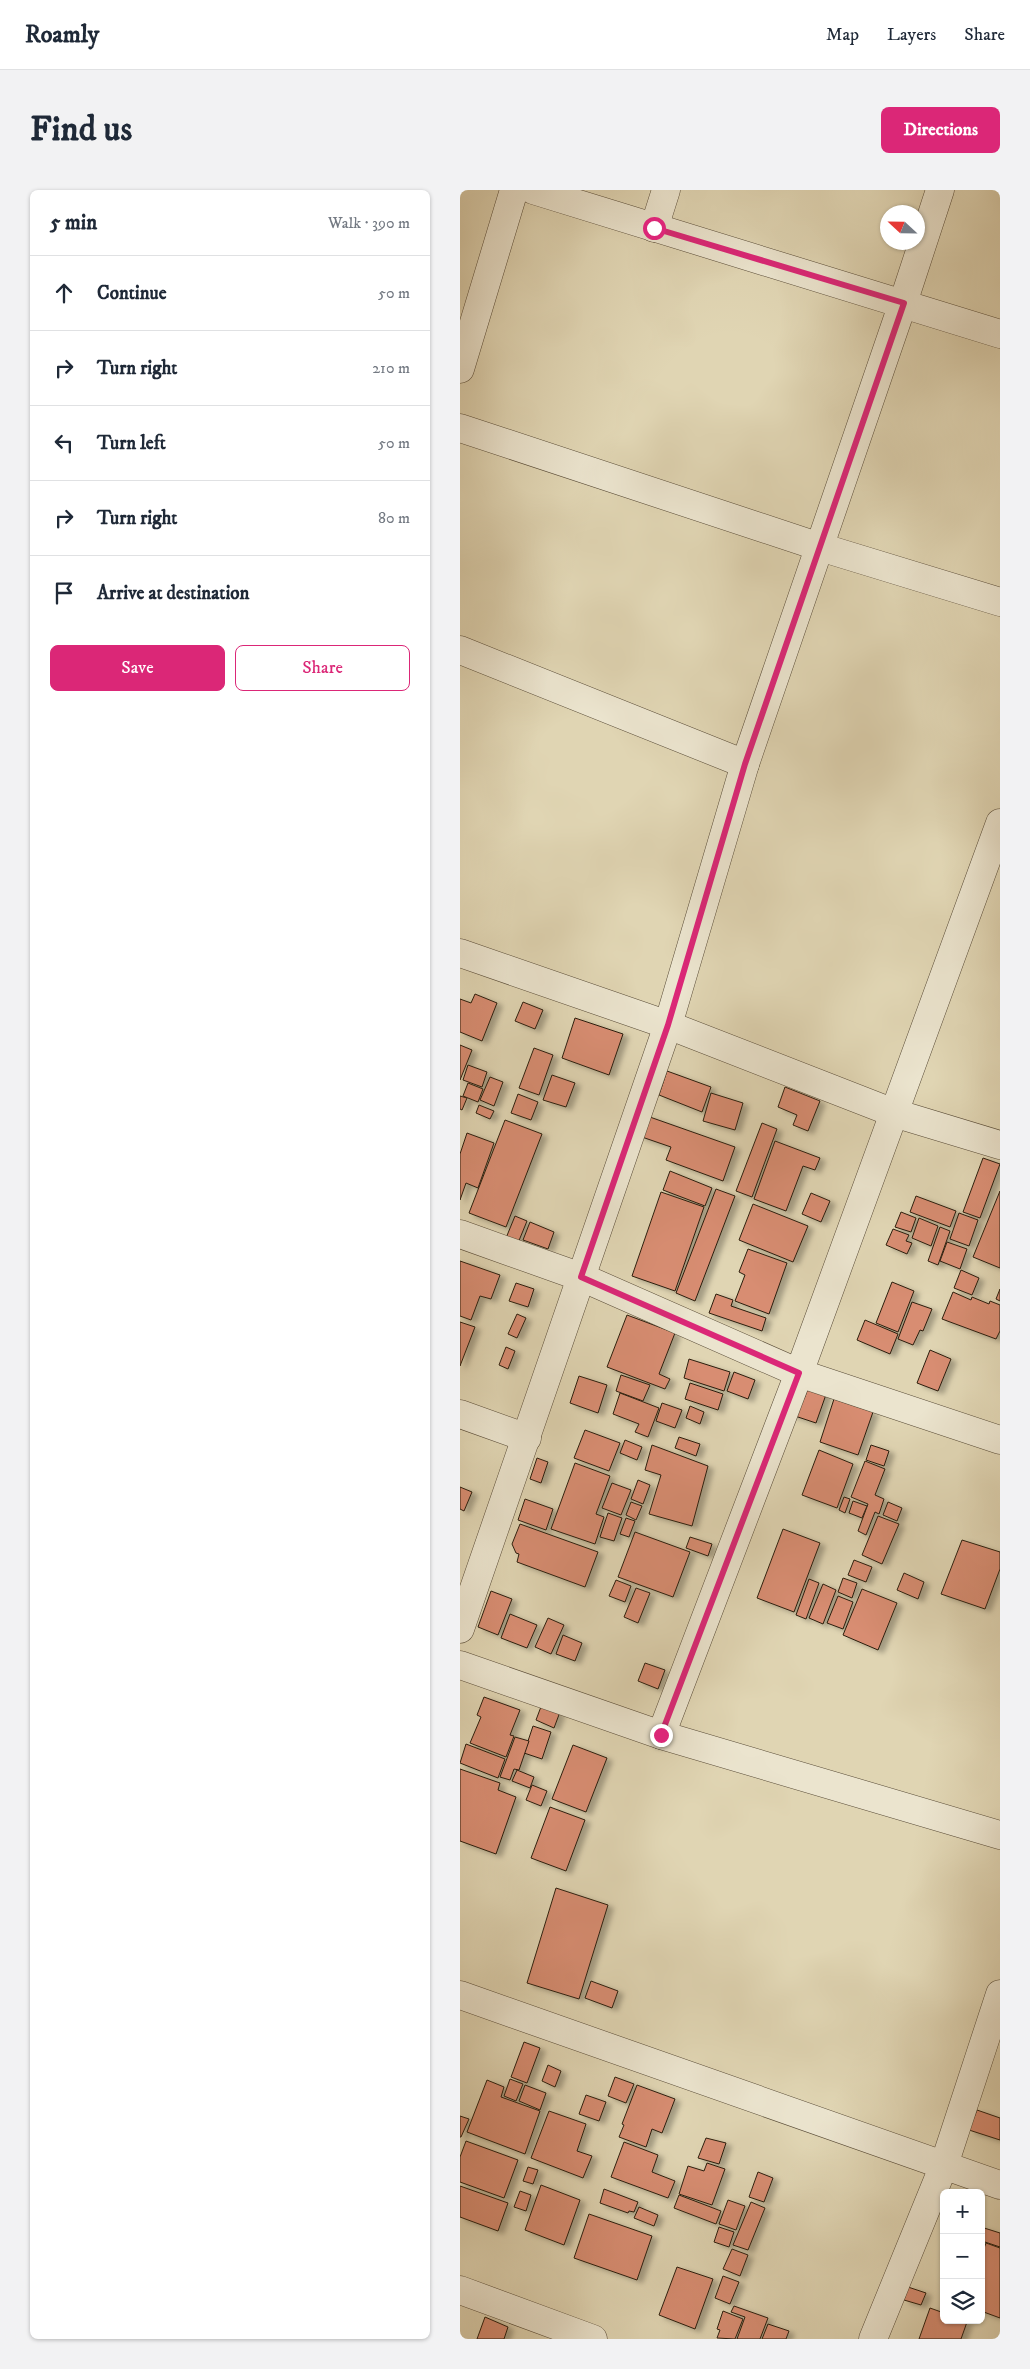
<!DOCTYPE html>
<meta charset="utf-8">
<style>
:root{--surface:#fff;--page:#f2f2f3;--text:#1f2937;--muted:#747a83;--line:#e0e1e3;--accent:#db2777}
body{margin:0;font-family:"IM FELL DW Pica",serif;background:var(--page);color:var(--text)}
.controls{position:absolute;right:15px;bottom:15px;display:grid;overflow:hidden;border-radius:8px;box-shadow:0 1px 4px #0004}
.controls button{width:45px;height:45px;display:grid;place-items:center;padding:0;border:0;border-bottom:1px solid var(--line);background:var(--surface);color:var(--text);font:25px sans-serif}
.compass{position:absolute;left:420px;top:15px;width:45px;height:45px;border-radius:50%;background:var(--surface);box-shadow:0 1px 4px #0004;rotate:292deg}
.stop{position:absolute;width:15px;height:15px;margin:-11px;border:4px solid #db2777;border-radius:50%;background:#fff}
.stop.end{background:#db2777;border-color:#fff;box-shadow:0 1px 5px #0008}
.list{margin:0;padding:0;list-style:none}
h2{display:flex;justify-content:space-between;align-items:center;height:65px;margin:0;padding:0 20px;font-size:21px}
h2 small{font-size:16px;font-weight:400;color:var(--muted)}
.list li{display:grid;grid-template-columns:32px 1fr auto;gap:15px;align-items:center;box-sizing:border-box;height:75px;padding:0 20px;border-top:1px solid var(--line)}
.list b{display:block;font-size:19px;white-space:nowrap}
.list em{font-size:16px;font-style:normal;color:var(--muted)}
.actions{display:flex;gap:10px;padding:15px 20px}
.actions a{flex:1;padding:11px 0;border:1px solid var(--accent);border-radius:8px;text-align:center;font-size:18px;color:var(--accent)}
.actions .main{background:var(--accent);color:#fff}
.icon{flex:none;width:28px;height:28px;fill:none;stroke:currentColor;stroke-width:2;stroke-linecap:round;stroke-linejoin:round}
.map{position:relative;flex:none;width:540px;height:2149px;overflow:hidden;border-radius:8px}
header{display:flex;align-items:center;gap:30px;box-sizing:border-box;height:70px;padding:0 25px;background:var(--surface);border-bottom:1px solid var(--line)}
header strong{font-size:24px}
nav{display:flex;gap:28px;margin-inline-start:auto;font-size:18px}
.intro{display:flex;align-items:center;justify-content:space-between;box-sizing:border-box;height:120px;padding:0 30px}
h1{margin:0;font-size:35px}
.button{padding:12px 22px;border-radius:8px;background:var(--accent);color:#fff;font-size:18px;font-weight:700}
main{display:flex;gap:30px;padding:0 30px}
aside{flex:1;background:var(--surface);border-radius:8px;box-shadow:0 1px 4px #0004}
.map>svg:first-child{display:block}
.building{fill:#d88d72;stroke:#2b1d0e;filter:url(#shadow)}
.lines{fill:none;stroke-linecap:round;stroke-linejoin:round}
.minor-casing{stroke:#584b37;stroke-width:29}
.minor{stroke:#ebe4ce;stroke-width:28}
.route{stroke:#db2777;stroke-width:6}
</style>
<header>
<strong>Roamly</strong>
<nav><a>Map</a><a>Layers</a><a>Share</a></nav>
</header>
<div class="intro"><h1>Find us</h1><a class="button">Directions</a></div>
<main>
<aside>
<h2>5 min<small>Walk · 390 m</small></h2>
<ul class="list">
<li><svg class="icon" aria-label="ahead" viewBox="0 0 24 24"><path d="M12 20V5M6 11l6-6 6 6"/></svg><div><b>Continue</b></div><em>50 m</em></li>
<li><svg class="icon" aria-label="right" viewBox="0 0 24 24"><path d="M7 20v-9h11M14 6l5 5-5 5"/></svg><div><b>Turn right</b></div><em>210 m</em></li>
<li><svg class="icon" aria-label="left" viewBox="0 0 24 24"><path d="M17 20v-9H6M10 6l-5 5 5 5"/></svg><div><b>Turn left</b></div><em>50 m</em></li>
<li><svg class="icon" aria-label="right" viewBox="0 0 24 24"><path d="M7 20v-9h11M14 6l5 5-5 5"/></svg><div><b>Turn right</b></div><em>80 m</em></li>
<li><svg class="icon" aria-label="arrive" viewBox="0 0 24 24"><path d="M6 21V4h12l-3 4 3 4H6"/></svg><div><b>Arrive at destination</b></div></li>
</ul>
<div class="actions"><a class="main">Save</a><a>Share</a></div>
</aside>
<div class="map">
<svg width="540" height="2149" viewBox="0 0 540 2149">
<defs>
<filter id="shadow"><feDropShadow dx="5.5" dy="3" stdDeviation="2.5" flood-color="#0004"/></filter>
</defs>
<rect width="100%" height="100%" fill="#e0d5b3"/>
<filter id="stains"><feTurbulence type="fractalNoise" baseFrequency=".004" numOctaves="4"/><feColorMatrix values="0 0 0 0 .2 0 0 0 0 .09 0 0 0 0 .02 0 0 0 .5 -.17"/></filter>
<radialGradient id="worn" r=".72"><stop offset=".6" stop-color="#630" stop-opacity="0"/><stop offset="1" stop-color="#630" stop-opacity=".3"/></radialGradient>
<g class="building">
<path d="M15,804L37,813L22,851L0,842V809L11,813Z"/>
<path d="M63,812L83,820L75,839L55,831Z"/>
<path d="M115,828L163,844L149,885L102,868Z"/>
<path d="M0,855L12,860L0,890Z"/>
<path d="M74,858L93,865L79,905L59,898Z"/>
<path d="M8,875L27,882L22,897L3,890Z"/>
<path d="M207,881L251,897L242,922L199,905Z"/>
<path d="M92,885L115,893L106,917L83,910Z"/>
<path d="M30,887L43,892L34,916L20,910Z"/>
<path d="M8,893L23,899L18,912L3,906Z"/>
<path d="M325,897L360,911L348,941L333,935L337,925L318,917Z"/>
<path d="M251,903L283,913L275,940L243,931Z"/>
<path d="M58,904L78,912L71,930L51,923Z"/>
<path d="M0,906L7,908L2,920L0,919Z"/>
<path d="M19,915L34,921L30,929L16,923Z"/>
<path d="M187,926L275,957L263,991L206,970L211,957L179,946Z"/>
<path d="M45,930L82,944L46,1037L9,1023Z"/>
<path d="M302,933L317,939L292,1007L276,1001Z"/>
<path d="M7,943L34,953L18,998L6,993L0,1010V964Z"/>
<path d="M315,951L360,968L355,980L343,976L326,1021L294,1009Z"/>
<path d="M523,968L540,974L520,1028L503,1022Z"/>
<path d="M210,981L252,998L245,1016L203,1000Z"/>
<path d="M256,999L275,1006L235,1111L216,1103Z"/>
<path d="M540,1001V1078L513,1067Z"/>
<path d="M201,1002L244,1017L215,1101L172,1086Z"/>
<path d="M351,1003L370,1011L361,1032L342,1024Z"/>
<path d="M456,1006L496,1021L490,1037L450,1022Z"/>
<path d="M293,1014L348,1036L333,1072L279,1050Z"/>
<path d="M441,1022L456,1028L451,1042L435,1037Z"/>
<path d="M499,1023L518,1030L509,1056L490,1049Z"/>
<path d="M55,1026L67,1031L58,1053L46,1048Z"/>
<path d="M459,1028L478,1036L471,1056L452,1048Z"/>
<path d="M70,1032L94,1042L88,1059L63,1050Z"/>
<path d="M480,1037L490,1041L478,1075L468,1071Z"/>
<path d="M433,1039L449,1045L446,1051L452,1053L447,1064L426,1055Z"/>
<path d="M487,1052L507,1059L500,1079L480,1071Z"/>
<path d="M288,1059L327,1073L309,1124L275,1111L285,1085L279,1082Z"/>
<path d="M0,1071L40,1085L31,1109L20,1106L11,1130L0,1126Z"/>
<path d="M501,1080L519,1088L512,1105L494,1098Z"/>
<path d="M432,1092L454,1101L438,1142L416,1133Z"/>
<path d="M56,1093L74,1099L68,1117L49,1111Z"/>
<path d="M540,1099V1111L536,1109Z"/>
<path d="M493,1102L511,1110L512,1107L529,1114L530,1111L540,1115V1141L536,1149L482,1129Z"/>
<path d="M256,1104L273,1110L271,1116L306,1128L302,1141L249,1123Z"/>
<path d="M452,1112L472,1119L463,1141L460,1140L453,1155L438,1149Z"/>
<path d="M57,1124L66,1128L57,1148L48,1144Z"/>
<path d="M167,1125L215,1143L199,1184L210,1189L205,1199L147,1177Z"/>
<path d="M405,1130L438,1144L430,1164L397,1150Z"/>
<path d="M0,1132L15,1137L0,1176Z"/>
<path d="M46,1157L55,1161L48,1179L39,1175Z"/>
<path d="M470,1160L491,1169L478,1201L457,1193Z"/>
<path d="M229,1169L270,1182L264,1201L224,1188Z"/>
<path d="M274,1182L295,1190L288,1209L267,1201Z"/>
<path d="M161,1185L190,1195L183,1211L156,1201Z"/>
<path d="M119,1186L147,1195L138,1223L110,1213Z"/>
<path d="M351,1190L369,1196L356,1233L329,1224L335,1206L344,1209Z"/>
<path d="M230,1193L263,1204L258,1220L225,1209Z"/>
<path d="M160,1203L199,1218L188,1247L175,1242L179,1234L153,1224Z"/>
<path d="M374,1209L413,1222L398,1265L360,1252Z"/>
<path d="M202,1213L222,1220L215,1238L196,1231Z"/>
<path d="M230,1216L244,1222L240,1234L226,1228Z"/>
<path d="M125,1240L160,1253L149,1281L114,1268Z"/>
<path d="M219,1247L240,1254L236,1266L215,1258Z"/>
<path d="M165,1250L182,1257L177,1270L160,1263Z"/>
<path d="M192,1255L248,1276L232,1336L189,1324L201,1285L185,1280Z"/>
<path d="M411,1255L429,1261L424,1276L406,1270Z"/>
<path d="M359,1260L393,1274L377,1318L342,1305Z"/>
<path d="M77,1268L88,1272L81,1293L70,1289Z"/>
<path d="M405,1271L425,1279L415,1305L424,1309L419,1324L415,1322L406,1345L398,1341L408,1314L391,1307Z"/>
<path d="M115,1273L150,1286L136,1324L144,1327L135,1354L91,1339Z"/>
<path d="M178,1290L190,1295L183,1314L171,1309Z"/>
<path d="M152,1293L171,1300L161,1325L142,1318Z"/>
<path d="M0,1297L12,1302L4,1321L0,1319Z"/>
<path d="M384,1307L390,1309L385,1323L379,1320Z"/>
<path d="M65,1309L93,1319L86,1340L58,1330Z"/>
<path d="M393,1311L407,1316L402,1328L389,1323Z"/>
<path d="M171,1312L182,1316L176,1330L166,1325Z"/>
<path d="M428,1312L442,1318L437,1331L423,1325Z"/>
<path d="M148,1323L162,1328L154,1351L140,1347Z"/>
<path d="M418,1326L439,1334L422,1374L402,1365Z"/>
<path d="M166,1328L175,1331L169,1347L160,1344Z"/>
<path d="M60,1334L138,1362L125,1397L57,1372L59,1364L56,1363L52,1354Z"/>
<path d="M323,1339L360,1353L334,1422L297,1408Z"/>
<path d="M175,1342L230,1362L213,1407L158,1387Z"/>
<path d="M230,1347L252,1354L248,1366L226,1358Z"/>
<path d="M502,1350L540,1362V1379L525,1419L481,1404Z"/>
<path d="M394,1370L412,1377L406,1392L388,1385Z"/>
<path d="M444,1383L464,1392L458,1409L437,1400Z"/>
<path d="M383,1388L397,1393L392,1408L378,1402Z"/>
<path d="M349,1389L359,1393L346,1429L336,1425Z"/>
<path d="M156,1390L171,1396L165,1412L149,1406Z"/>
<path d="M363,1394L376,1400L363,1434L349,1428Z"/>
<path d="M176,1398L190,1403L178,1433L164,1427Z"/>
<path d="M402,1399L437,1413L418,1460L383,1445Z"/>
<path d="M31,1401L52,1409L38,1445L18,1437Z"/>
<path d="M378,1406L393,1412L383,1439L367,1433Z"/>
<path d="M50,1424L77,1435L67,1458L41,1448Z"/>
<path d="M88,1428L104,1435L91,1464L75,1457Z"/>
<path d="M103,1445L122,1453L115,1471L96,1464Z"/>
<path d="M185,1473L205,1480L198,1499L178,1491Z"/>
<path d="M24,1507L60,1520L50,1545L54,1546L46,1567L10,1553L21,1527L17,1525Z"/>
<path d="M82,1514L100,1522L94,1538L76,1530Z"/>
<path d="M73,1536L91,1542L82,1569L64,1563Z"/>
<path d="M55,1547L69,1551L59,1580L54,1579L50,1590L40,1587Z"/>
<path d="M6,1554L45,1569L38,1588L0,1573Z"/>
<path d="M113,1555L147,1568L126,1622L92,1609Z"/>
<path d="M0,1579L40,1593L38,1600L56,1607L36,1664L0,1651Z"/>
<path d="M57,1580L74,1587L70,1598L52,1591Z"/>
<path d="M72,1595L87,1601L81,1616L66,1610Z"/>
<path d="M90,1617L125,1630L106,1681L71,1668Z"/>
<path d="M96,1698L148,1715L119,1809L67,1793Z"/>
<path d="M131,1791L158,1801L152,1818L125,1808Z"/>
<path d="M64,1852L80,1858L67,1893L51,1887Z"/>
<path d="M88,1875L101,1881L95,1897L82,1891Z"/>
<path d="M155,1887L174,1894L166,1913L148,1906Z"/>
<path d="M50,1889L63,1894L56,1911L44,1906Z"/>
<path d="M27,1890L44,1897L41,1907L80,1921L65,1964L7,1942Z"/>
<path d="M65,1895L86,1903L80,1920L59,1911Z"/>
<path d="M177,1895L215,1909L202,1943L192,1939L186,1957L159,1947L164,1935L162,1934Z"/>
<path d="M126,1905L146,1912L139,1931L119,1924Z"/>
<path d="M517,1920L540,1928V1950L509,1940Z"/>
<path d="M89,1921L126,1934L117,1961L132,1966L123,1988L71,1968Z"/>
<path d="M0,1926L9,1929L1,1947H0Z"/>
<path d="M246,1948L266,1953L259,1974L238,1968Z"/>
<path d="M6,1951L58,1970L44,2008L0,1992V1967Z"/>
<path d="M164,1952L198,1965L192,1982L215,1991L208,2008L151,1987Z"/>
<path d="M247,1973L265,1979L252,2015L219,2004L228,1976L244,1981Z"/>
<path d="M68,1977L78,1980L73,1994L63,1991Z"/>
<path d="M298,1982L313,1988L304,2012L289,2007Z"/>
<path d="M81,1995L120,2010L104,2055L65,2040Z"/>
<path d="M0,1996L48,2013L38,2041L0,2027Z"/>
<path d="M144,1999L178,2012L174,2022L169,2021L168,2023L140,2013Z"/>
<path d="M60,2001L71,2005L66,2021L54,2017Z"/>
<path d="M219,2005L261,2021L256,2034L214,2018Z"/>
<path d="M268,2010L285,2016L276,2040L259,2034Z"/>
<path d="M291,2012L305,2018L288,2060L273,2055Z"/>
<path d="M179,2017L198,2025L194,2036L174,2028Z"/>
<path d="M129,2024L192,2046L177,2090L114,2068Z"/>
<path d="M259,2037L274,2042L269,2057L254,2052Z"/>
<path d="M521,2037L540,2043V2057L525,2052L524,2055L521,2054Z"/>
<path d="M526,2053L540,2058V2128L521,2121V2066Z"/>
<path d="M272,2059L288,2065L280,2086L263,2079Z"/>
<path d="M217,2077L253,2089L235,2139L199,2125Z"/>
<path d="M263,2086L279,2092L270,2114L255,2108Z"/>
<path d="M448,2097L466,2103L461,2115L444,2110Z"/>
<path d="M274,2116L308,2128L300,2149H277L285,2127L271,2122Z"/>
<path d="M470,2118L484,2123V2130L507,2132L501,2149H459Z"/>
<path d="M263,2121L283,2129L275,2149L257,2148L260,2140L257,2139Z"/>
<path d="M25,2127L48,2137L44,2149H17Z"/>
<path d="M308,2134L329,2141L326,2149H302Z"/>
</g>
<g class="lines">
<g class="minor-casing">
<g id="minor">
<path d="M73,0L540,144"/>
<path d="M194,38L206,0"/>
<path d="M0,179L54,0"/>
<path d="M0,238L360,357L540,412"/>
<path d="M0,460L285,574"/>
<path d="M0,763L208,835L434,923L540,955"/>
<path d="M0,1044L121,1087L339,1183L540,1250"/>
<path d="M0,1224L67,1248"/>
<path d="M0,1439L208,835L285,574L443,113L480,0"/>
<path d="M0,1475L201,1545L540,1645"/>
<path d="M201,1545L339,1183L540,633"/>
<path d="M0,1805L540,1995"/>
<path d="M0,2100L133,2149"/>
<path d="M413,2149L484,1975L540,1804"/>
</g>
</g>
<use href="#minor" class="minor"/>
</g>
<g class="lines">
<path class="route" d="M194,38L444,113L285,574L208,835L121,1087L339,1183L201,1545"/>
</g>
<rect width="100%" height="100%" filter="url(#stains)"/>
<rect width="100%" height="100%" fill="url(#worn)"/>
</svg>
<div class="controls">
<button>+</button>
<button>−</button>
<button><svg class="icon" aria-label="layers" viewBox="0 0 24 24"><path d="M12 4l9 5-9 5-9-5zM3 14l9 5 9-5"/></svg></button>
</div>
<svg class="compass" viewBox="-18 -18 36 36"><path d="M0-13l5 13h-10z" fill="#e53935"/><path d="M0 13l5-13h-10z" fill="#747a83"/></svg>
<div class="stop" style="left:194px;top:38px"></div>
<div class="stop end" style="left:201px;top:1545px"></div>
</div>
</main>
